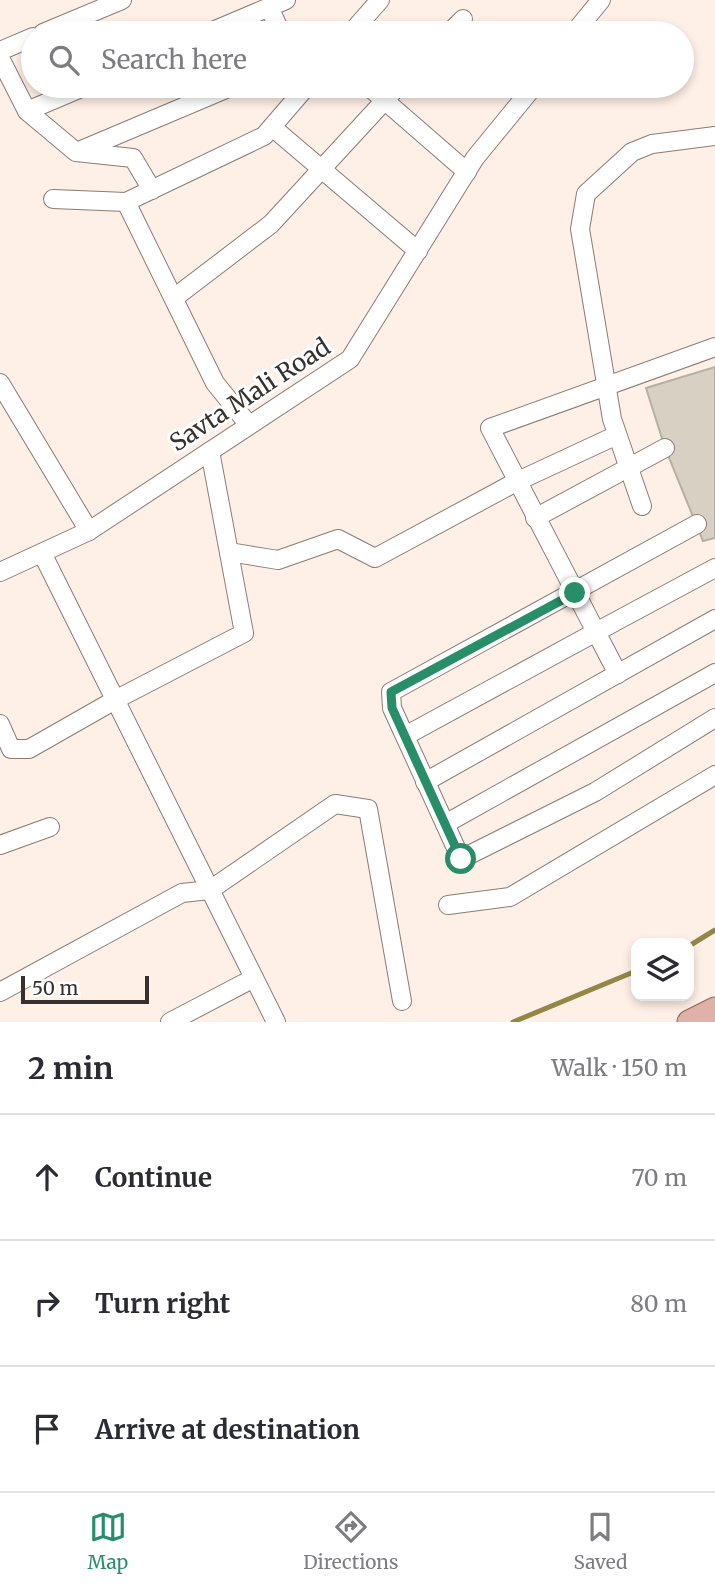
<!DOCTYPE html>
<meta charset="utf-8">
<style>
:root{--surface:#fff;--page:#f2f2f3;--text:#2b2b33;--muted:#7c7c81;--line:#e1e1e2;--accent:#288e6a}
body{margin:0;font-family:Merriweather,serif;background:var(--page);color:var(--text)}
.controls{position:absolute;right:21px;bottom:21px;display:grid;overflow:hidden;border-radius:14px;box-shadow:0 4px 10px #0003}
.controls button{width:63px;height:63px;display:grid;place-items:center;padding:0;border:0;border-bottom:2px solid var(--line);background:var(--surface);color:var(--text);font:35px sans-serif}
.scale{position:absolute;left:21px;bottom:18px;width:128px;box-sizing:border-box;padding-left:7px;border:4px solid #36312e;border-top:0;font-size:19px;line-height:24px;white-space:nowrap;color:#36312e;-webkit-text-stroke:5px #fff;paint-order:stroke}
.stop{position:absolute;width:21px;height:21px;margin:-16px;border:5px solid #288e6a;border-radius:50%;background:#fff}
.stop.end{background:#288e6a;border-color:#fff;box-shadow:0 2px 7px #0008}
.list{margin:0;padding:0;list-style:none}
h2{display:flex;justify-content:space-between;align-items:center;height:91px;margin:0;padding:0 28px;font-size:30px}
h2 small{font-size:23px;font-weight:400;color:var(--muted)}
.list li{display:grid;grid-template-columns:46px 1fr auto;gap:21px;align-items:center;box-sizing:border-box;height:126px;padding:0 28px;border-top:2px solid var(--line)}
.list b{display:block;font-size:26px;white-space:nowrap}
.list em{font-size:23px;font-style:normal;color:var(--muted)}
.icon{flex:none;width:38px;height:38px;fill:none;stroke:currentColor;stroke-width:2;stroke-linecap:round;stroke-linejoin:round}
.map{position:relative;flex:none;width:715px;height:1022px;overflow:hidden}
.search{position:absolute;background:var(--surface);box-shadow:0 4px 10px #0003;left:21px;right:21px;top:21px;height:77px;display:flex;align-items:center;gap:18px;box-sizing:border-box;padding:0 24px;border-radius:38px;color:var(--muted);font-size:26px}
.sheet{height:469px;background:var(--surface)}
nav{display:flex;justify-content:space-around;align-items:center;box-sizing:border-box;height:98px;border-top:2px solid var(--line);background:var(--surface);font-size:19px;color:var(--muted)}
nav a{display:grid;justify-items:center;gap:4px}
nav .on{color:var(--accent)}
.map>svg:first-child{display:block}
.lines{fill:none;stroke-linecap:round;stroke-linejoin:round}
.stream{stroke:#938646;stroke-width:5}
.building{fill:#d9d0c4;stroke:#b8afa3;stroke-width:2}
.minor-casing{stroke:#897c74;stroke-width:20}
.major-casing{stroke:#976357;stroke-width:25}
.minor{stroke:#fff;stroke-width:18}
.major{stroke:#e0b2a7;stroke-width:23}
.route{stroke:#288e6a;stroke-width:9}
.labels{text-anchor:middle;stroke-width:6;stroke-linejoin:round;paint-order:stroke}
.street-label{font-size:24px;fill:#36312e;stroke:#fff}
</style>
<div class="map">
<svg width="715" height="1022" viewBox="0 0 715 1022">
<rect width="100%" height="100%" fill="#fef0e7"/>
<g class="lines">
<g class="stream">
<path d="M689,946L715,930"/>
<path d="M513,1022L636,971"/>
</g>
</g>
<path class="building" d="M715,367V538L703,541L665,448L646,388Z"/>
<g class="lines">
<g class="minor-casing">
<g id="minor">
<path d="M269,7L281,33"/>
<path d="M43,33L122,0"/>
<path d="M208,33L286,0"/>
<path d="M351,33L380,0"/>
<path d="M449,33L463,19"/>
<path d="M574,33L601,0"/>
<path d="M0,51L33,37"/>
<path d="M0,58L27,111L76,152L133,158L152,190"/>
<path d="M368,86L467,172"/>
<path d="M27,111L86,86"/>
<path d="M272,127L418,251"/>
<path d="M79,151L233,86"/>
<path d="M53,199L126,202L264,136L307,86"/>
<path d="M126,202L215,383L249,425"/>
<path d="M174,298L271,224L398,86"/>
<path d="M715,347L490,428L596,632L715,568"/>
<path d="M0,383L89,531"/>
<path d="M642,506L612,419L580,229L586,194L632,152L652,144L715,136"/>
<path d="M535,518L665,448"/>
<path d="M697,524L391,692L392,708L461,859L595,792L715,718"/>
<path d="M229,552L278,560L338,539L375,558L516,482L617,435"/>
<path d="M42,553L276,1022"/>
<path d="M0,572L89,531L350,359L475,158L534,86"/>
<path d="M0,724L11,749H29L115,700L244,633L210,451"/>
<path d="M405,736L596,632L618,674"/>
<path d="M425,782L715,619"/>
<path d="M445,824L715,673"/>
<path d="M0,845L50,827"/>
<path d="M448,905L510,897L715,775"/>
<path d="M0,992L182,893L210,890L335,804L368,809L402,1001"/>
<path d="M170,1022L254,978"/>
</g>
</g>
<g class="major-casing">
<path id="major" d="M689,1022L715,1009"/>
</g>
<use href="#minor" class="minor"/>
<use href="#major" class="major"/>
</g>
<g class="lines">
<path class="route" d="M461,859L392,708L391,692L575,593"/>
</g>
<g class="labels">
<g class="street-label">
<text transform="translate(250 395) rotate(-33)" y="8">Savta Mali Road</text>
</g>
</g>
</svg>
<div class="controls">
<button><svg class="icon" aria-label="layers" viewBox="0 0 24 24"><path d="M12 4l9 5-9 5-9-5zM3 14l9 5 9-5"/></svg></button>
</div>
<div class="scale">50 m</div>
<div class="stop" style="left:461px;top:859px"></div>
<div class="stop end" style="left:575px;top:593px"></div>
<div class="search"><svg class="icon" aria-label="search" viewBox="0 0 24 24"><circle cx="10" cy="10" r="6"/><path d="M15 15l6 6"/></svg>Search here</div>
</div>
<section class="sheet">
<h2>2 min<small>Walk · 150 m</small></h2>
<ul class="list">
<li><svg class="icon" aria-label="ahead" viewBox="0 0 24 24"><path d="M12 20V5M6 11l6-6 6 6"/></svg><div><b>Continue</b></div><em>70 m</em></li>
<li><svg class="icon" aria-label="right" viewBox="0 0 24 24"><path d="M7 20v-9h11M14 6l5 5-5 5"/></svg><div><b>Turn right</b></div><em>80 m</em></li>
<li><svg class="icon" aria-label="arrive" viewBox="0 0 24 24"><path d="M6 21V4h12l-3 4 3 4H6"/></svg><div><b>Arrive at destination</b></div></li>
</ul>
</section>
<nav>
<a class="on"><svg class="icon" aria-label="map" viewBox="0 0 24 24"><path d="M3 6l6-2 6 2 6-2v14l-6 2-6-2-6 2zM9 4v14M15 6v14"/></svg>Map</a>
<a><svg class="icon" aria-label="directions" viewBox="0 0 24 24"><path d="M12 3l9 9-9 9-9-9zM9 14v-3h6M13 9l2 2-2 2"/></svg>Directions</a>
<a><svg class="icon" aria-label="saved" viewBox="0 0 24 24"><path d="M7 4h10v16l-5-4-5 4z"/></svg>Saved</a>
</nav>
